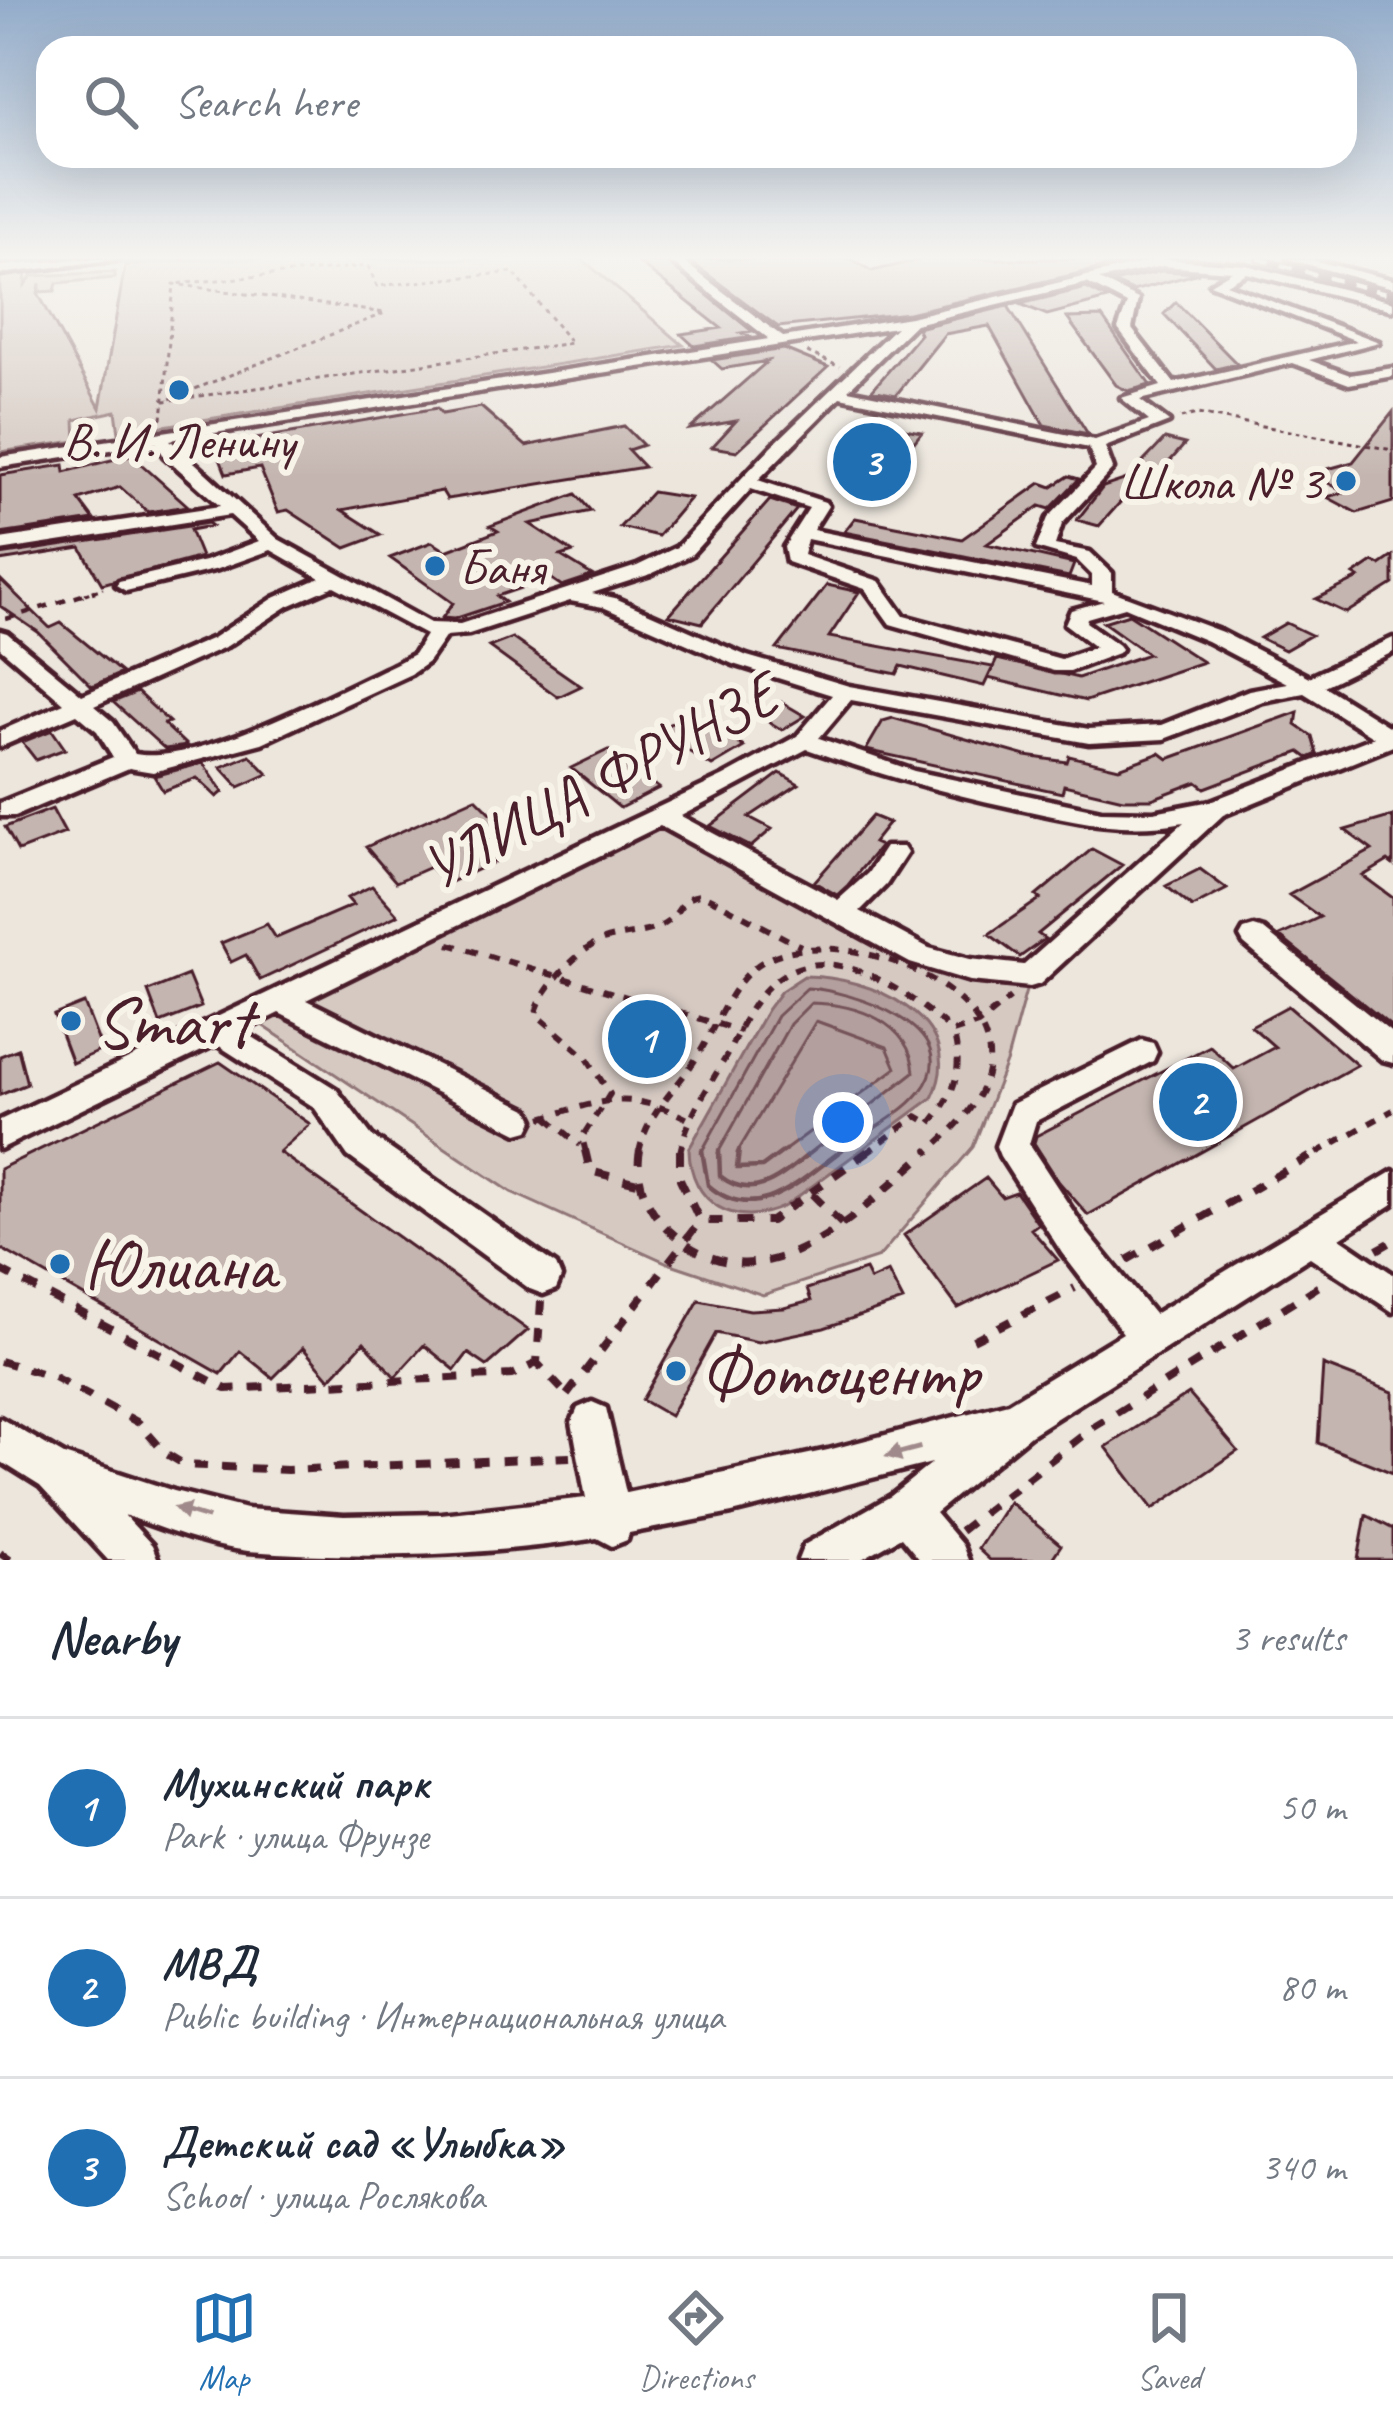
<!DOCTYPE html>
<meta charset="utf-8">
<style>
:root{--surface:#fff;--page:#f2f2f3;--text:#1f2937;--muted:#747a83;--line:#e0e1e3;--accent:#1f6fb2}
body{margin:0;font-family:Caveat,sans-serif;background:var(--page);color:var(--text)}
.you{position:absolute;left:843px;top:1122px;width:42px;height:42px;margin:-30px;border:9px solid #fff;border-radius:50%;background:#1a73e8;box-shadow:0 0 0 18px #1a73e833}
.badge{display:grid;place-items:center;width:78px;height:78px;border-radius:50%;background:var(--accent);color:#fff;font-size:39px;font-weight:700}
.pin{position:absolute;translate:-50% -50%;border:6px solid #fff;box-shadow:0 3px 12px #0006}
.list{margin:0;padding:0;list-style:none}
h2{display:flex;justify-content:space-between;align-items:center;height:156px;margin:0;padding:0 48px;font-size:51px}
h2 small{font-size:39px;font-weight:400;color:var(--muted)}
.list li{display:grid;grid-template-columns:78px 1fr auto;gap:36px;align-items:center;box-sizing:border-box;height:180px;padding:0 48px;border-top:3px solid var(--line)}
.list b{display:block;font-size:45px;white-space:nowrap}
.list p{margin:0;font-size:39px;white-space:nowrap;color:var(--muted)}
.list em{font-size:39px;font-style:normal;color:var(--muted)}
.icon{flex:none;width:66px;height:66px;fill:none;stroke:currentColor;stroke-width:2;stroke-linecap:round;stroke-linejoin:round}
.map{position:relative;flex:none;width:1393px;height:1560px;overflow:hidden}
.search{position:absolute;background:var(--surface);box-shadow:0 12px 48px #0002;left:36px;right:36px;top:36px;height:132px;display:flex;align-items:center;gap:30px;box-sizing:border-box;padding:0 42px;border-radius:36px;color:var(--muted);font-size:45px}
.sheet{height:696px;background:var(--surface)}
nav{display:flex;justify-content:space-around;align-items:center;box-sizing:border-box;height:168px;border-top:3px solid var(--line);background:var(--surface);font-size:33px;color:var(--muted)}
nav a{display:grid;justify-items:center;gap:6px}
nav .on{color:var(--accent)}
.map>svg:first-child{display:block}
</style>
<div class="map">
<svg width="1393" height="1560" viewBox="0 0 1393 1560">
<rect width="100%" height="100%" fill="#ece6dd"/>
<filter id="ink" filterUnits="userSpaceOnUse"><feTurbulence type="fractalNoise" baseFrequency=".00833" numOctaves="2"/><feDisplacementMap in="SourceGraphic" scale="24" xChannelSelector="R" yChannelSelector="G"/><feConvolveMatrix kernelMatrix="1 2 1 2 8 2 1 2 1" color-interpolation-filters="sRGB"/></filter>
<g filter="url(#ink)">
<path fill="#d5c9c2" stroke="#907476" stroke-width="3" d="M 201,259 L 582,259 L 683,345 L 119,433 L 116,411 L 75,420 L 76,441 L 0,452 L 0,274 L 26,272 L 25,285 L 32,276 L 115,272 L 115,278 L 57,283 L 55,291 L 40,292 L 40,283 L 38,293 L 100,408 L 125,266 Z
M 668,819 L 920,956 L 1030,976 L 1007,1060 L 973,1147 L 879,1257 L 763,1295 L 668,1263 L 511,1192 L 250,1017 Z"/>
<path fill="#b39f9d" stroke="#896c6f" stroke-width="3" d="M 804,976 C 868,976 971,1018 932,1098 L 785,1206 C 735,1230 690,1204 689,1149 L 767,1010 L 781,991 Z"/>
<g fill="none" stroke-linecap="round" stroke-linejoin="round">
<path stroke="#745259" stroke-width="3" d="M 701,1153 L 777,1016 L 807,988 C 849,990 971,1028 920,1092 C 901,1116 862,1134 837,1153
M 718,1153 L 790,1024 L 811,1003 C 855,1004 910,1021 914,1072 L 810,1153
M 737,1153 L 816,1021 L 887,1047 L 896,1068 L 781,1153"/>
<path stroke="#745259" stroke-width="4.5" d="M 702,1150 L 708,1185 C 756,1228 802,1179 842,1150
M 719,1150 L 720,1176 C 756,1205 785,1172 814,1150
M 739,1150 L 737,1168 L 762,1167 L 785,1150"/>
<path stroke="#896c6f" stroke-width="4.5" d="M 0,273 L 157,259"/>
</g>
<path fill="#c4b5b0" stroke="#4a1f2b" stroke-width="3" d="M 634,259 L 663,259 L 752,331 L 741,333 L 752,337 L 694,346 L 681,334 L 721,328 Z
M 687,259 L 851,259 L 872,271 L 924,259 L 1140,259 L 909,313 L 778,327 Z
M 1162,271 L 1199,273 L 1133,291 L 1113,282 Z
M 1086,288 L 1107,299 L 1047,315 L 1020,304 Z
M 1176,302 L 1237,364 L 1216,369 L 1164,314 Z
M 1008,306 L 1088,434 L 1044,425 L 989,326 L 945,334 L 896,395 L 872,390 L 920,334 L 917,328 Z
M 1102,317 L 1150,385 L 1128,391 L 1116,385 L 1067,318 Z
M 784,349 L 828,367 L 737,451 L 712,447 L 736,421 L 690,429 L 768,361 L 722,369 L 712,360 Z
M 481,407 L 526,446 L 624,426 L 643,445 L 628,450 L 644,467 L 447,499 L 442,491 L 342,510 L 381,535 L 346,548 L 288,510 L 278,512 L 260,468 L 226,474 L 215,446 L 437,408 L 442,414 Z
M 1393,412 L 1393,502 L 1357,513 L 1327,497 L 1346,492 L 1310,474 L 1353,462 Z
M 882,425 L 922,432 L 892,470 L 848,464 Z
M 1165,439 L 1185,444 L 1136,500 L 1125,497 L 1099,526 L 1077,520 L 1103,487 L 1127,479 Z
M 131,455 L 188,506 L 148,512 L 120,487 L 79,500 L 94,520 L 0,534 L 0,475 L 64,465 L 65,472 Z
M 1069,476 L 1079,479 L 1050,509 L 1040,506 L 987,544 L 1074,564 L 1069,577 L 844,532 L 855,518 L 962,539 L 1041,483 L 1052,487 Z
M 652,492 L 690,498 L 658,536 L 620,527 Z
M 576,494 L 591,511 L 530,524 L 573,552 L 561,556 L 592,575 L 583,579 L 562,586 L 550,578 L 497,596 L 505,602 L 454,619 L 442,618 L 453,603 L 390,558 L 432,542 L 446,551 L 498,531 L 490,526 Z
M 770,500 L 797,509 L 702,623 L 669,615 Z
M 208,523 L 212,526 L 190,530 L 201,557 L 102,584 L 81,548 L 0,561 L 0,555 Z
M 1393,556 L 1393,584 L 1346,613 L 1316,599 L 1359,578 L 1354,575 L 1373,562 L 1380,565 Z
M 0,579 L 50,628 L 61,623 L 122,673 L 92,686 L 38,632 L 0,606 Z
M 827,585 L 859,592 L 829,637 L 993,667 L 984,686 L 901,666 L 897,674 L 777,649 Z
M 1129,614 L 1203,662 L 1086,701 L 988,678 L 997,659 L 1078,678 L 1148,654 L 1103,622 Z
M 1286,623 L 1311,635 L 1285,650 L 1260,638 Z
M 512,638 L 581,686 L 558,697 L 489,647 Z
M 137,692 L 169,722 L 164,724 L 187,746 L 165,749 L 113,702 Z
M 781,702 L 805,716 L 782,730 L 758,715 Z
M 1298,712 L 1296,725 L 1312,736 L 1317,754 L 1308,758 L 1300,752 L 1205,788 L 1197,782 L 1152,799 L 1123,799 L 1064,785 L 1062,793 L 866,750 L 883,721 L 893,718 L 1026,756 L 1067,762 L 1069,756 L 1119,768 L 1160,753 L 1168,759 Z
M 689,713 L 728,737 L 744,747 L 712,766 L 657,731 Z
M 52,730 L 65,749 L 36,760 L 22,742 Z
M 608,750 L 659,788 L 620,808 L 571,768 Z
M 250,755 L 268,774 L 239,787 L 221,767 Z
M 203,763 L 223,792 L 217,797 L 197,778 L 163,791 L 154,776 Z
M 780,773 L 799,784 L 749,817 L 772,829 L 751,847 L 710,826 Z
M 476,798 L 509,831 L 478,845 L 494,862 L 446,884 L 430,867 L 396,882 L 366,847 Z
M 52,809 L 65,833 L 18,851 L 5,827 Z
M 872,816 L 889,823 L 873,843 L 880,846 L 848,885 L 837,895 L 814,882 Z
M 1393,816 L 1393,865 L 1388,861 L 1363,876 L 1393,898 L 1393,1028 L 1279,936 L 1320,917 L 1289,895 L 1372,850 L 1345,830 Z
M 1092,849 L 1122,865 L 1038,934 L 1045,939 L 1020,957 L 989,934 L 1040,899 L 1036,896 Z
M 1200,869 L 1227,889 L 1192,907 L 1166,886 Z
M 372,886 L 398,915 L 260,980 L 246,955 L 231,962 L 221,943 L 267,924 L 276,938 L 353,905 L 347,898 Z
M 188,975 L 201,1007 L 160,1023 L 148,991 Z
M 84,1003 L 102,1050 L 72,1063 L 54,1015 Z
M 1288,1006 L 1357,1065 L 1088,1215 L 1059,1182 L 1034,1143 L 1036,1136 L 1210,1046 L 1234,1069 L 1275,1047 L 1251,1026 Z
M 18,1049 L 27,1084 L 0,1095 L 0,1056 Z
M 220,1062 L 310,1124 L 279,1152 L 528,1330 L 487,1366 L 468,1353 L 455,1370 L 424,1345 L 395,1377 L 364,1342 L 330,1379 L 303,1348 L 273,1378 L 240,1351 L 221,1374 L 0,1248 L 0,1169 Z
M 986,1178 L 1002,1197 L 1016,1192 L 1038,1224 L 1031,1229 L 1058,1260 L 958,1308 L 904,1235 Z
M 865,1270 L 870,1280 L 888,1272 L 903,1301 L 824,1328 L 758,1342 L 716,1333 L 670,1416 L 642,1400 L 699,1300 L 750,1310 L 784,1308 L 811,1301 L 807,1289 Z
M 1323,1365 L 1393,1392 L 1393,1473 L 1318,1443 Z
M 1189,1394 L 1238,1451 L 1153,1509 L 1106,1447 Z
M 1009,1502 L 1061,1545 L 1051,1560 L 990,1560 L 978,1549 Z
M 1366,1515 L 1393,1529 L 1393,1560 L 1358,1560 Z"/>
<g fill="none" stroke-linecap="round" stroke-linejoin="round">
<g stroke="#4a1f2b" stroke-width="9">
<path id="minor" d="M 77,259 L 118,259 L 0,274 L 0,266 Z
M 667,259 L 680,259 L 783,337 L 910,317 L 1160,259 L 1246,265 L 1393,302 L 1393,310 L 1247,273 L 1226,284 L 1379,342 L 1309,360 L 1350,375 L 1393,368 L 1393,376 L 1349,384 L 1293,363 L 1140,400 L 1169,422 L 1105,447 L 1113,469 L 1062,524 L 1055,545 L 1090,552 L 1112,573 L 1112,591 L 1222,632 L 1309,677 L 1393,638 L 1393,652 L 1324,686 L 1393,729 L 1393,746 L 1223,815 L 1040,984 L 1030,987 L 970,981 L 910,963 L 660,826 L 306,1000 L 529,1110 L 534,1120 L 529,1130 L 518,1133 L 279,1013 L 243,1031 L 336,1089 L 372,1136 L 556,1265 L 561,1277 L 556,1289 L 543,1294 L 530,1289 L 348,1156 L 314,1107 L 216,1044 L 0,1149 L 0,1120 L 724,776 L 797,736 L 832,695 L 733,664 L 603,607 L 570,601 L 469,634 L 446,636 L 428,662 L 411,674 L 262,743 L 153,772 L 129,768 L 15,816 L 0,816 L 0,803 L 113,757 L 97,731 L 77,714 L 0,747 L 0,731 L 64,703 L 0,648 L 0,631 L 7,633 L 82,695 L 213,638 L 274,598 L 320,578 L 271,550 L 218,569 L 126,591 L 116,585 L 119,581 L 205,561 L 259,541 L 230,515 L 0,551 L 0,539 L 220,506 L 164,456 L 156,443 L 0,467 L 0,457 L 769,339 ZM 1162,266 L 1232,271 L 1210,284 L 1357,341 L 1174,383 L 1132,329 L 1138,299 L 1099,280 ZM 1087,283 L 1127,304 L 1118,329 L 1161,386 L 1121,398 L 1149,421 L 1095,440 L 848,390 L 915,324 ZM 896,327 L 772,446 L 677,547 L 637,566 L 460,624 L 430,623 L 278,539 L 170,440 ZM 840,397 L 1089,448 L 1096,468 L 1048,518 L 1036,548 L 1077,560 L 1092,575 L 1092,586 L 813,530 L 828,506 L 825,502 L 758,480 ZM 751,489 L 809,508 L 784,547 L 787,562 L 865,589 L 890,624 L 1054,671 L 1070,671 L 1118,653 L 1121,649 L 1118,645 L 1086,622 L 1087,618 L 1125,607 L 1132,610 L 1207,641 L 1287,683 L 1249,690 L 1161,725 L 1089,729 L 849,686 L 747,656 L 615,598 L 592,593 L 651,574 L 691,555 ZM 807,539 L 1104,601 L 1071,610 L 1065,624 L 1095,647 L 1061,659 L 904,616 L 879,581 L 803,555 ZM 334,586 L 426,635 L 414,654 L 395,664 C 335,692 197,766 135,754 L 113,722 L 94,706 L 227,646 L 288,606 ZM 1304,693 L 1374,737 L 1211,801 L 1154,812 L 1101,811 L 914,771 L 819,738 L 851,700 L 1089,743 L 1164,739 L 1263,701 ZM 807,749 C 875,773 941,792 1011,807 C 1070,820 1124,834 1184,822 L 1024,965 L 970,959 L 929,948 L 860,911 L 886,885 L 907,853 L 903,847 L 885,847 L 868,873 L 838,900 L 681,816 Z
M 1288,259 L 1308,259 L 1393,280 L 1393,288 Z
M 1254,927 L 1264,930 L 1393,1034 L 1393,1063 L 1382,1060 L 1244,944 L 1240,937 L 1244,930 Z
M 1142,1040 L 1153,1043 L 1157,1052 L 1153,1061 L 1036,1121 L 1029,1144 L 1086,1231 L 1154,1314 L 1393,1171 L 1393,1204 L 1340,1238 L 1393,1274 L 1393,1312 L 1310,1257 L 1030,1435 L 935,1513 L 962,1545 L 968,1560 L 920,1560 L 901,1537 L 860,1560 L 798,1560 L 804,1545 L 891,1496 L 932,1463 L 732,1513 L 629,1533 L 627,1540 L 612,1546 L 597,1538 C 482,1556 363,1560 248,1551 C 205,1546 164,1529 124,1515 L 152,1545 L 158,1560 L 108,1560 L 40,1486 L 0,1461 L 0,1418 L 64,1455 L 174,1491 L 246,1509 L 344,1516 L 441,1514 L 586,1498 L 572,1422 L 578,1408 L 592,1402 L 606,1408 L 626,1493 L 828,1450 L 1008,1403 L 1123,1333 L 1062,1253 L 1000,1156 L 996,1146 L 1012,1104 Z"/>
</g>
<path stroke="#4a1f2b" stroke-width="3" stroke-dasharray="4.5 4.5" stroke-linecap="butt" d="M 181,259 L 186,259
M 368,266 L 377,286 L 513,272 L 571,343 L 165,401 L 385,313 L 174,284 Z
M 807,352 L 840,367
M 1181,418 L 1197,414 L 1393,450
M 162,419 L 174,284
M 85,594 L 103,588"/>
<path stroke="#4a1f2b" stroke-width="4.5" stroke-dasharray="9 9" stroke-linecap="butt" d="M 6,619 L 95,591"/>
<path stroke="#4a1f2b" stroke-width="6" stroke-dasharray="10 10" stroke-linecap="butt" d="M 449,944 L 741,1031
M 953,1032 L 978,1024 L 1010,998
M 542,1118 C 603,1100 629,1089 690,1120
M 548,1118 L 580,1145
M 586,1153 L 582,1137 L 610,1094 L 587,1058 L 536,1014 C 539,991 580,948 603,940 C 621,934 650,934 666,923 C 681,913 680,896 701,895 C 708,895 784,939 801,946
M 639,1153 C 646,1114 675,1091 695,1060 C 715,1030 727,990 755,967 C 817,917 996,975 989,1064 C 985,1101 953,1130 927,1153
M 680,1153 C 687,1115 710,1086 728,1053 C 739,1031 748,1007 766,989 C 822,929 907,991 953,1032
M 866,1153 L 917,1116 L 930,1124 C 955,1093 964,1071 953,1032
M 1317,1153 L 1393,1110"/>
<path stroke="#4a1f2b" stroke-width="8" stroke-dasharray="14 14" stroke-linecap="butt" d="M 585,1150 L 590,1171 L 641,1184
M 640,1150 C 634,1181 648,1212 671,1232 C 764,1317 861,1209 930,1150
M 680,1150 L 680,1179 L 700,1221 L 771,1221 L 870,1150
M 812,1194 L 842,1224
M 1377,1250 L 1393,1241
M 1127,1260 L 1322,1150
M 0,1270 L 226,1389 L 512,1375 L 537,1363
M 541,1301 L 537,1363 L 569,1397
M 973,1340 L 1075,1288
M 0,1361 L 54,1377 L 139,1423 L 165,1453 L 185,1465 L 287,1470 L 570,1457
M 567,1395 L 700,1221
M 960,1531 L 1091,1429 L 1327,1281
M 0,1553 L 10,1560"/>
<use href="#minor" fill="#f7f3e8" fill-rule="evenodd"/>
<g stroke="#4a1f2b" stroke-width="8">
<path id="rail" d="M 1258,259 L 1393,295"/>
</g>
<use href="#rail" stroke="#f7f3e8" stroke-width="4.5" stroke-dasharray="12" stroke-linecap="butt"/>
</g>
<defs><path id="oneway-solid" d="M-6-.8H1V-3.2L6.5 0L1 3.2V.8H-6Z" transform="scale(3)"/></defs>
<g fill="#a0898a">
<use href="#oneway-solid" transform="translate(903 1452) rotate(165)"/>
<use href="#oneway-solid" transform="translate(191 1513) rotate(-163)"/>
</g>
</g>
<linearGradient id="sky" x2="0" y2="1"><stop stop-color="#93acca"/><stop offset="0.54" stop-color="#f6f4f0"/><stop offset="1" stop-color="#f6f4f0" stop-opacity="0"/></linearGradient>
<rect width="1393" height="477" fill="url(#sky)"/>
<g fill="#1f6fb2" stroke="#f7f3e8" stroke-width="4.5">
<circle cx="179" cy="390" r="12"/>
<circle cx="1346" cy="481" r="12"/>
<circle cx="435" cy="566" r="12"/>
<circle cx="71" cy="1021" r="12"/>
<circle cx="60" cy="1264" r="12"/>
<circle cx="676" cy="1371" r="12"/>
</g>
<g text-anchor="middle" stroke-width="12" stroke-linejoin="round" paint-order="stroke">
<g font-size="51" fill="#4a1f2b" stroke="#f7f3e8">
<text x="179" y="458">В. И. Ленину</text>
<text x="1322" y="499" text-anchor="end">Школа № 3</text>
<text x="459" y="584" text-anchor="start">Баня</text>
</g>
<g font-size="60" fill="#4a1f2b" stroke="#f7f3e8">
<text transform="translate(599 780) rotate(-28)" y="21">УЛИЦА ФРУНЗЕ</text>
</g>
<g font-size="72" fill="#4a1f2b" stroke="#f7f3e8" text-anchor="start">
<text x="95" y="1046">Smart</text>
<text x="84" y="1289">Юлиана</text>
<text x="700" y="1396">Фотоцентр</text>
</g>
</g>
</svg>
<div class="you"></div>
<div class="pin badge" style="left:647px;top:1039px">1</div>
<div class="pin badge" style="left:1198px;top:1102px">2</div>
<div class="pin badge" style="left:872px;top:462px">3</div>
<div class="search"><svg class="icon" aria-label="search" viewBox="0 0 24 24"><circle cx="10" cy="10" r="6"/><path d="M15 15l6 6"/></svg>Search here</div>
</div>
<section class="sheet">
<h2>Nearby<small>3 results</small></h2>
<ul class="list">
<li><span class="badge">1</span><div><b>Мухинский парк</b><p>Park · улица Фрунзе</p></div><em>50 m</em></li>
<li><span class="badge">2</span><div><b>МВД</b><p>Public building · Интернациональная улица</p></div><em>80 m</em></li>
<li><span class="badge">3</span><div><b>Детский сад «Улыбка»</b><p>School · улица Рослякова</p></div><em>340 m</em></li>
</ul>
</section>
<nav>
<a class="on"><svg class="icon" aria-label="map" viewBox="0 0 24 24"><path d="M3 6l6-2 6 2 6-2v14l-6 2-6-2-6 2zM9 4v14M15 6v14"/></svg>Map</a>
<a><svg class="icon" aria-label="directions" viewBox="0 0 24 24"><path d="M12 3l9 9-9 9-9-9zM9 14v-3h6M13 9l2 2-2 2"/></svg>Directions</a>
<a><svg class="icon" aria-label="saved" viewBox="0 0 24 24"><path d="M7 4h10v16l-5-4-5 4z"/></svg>Saved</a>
</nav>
